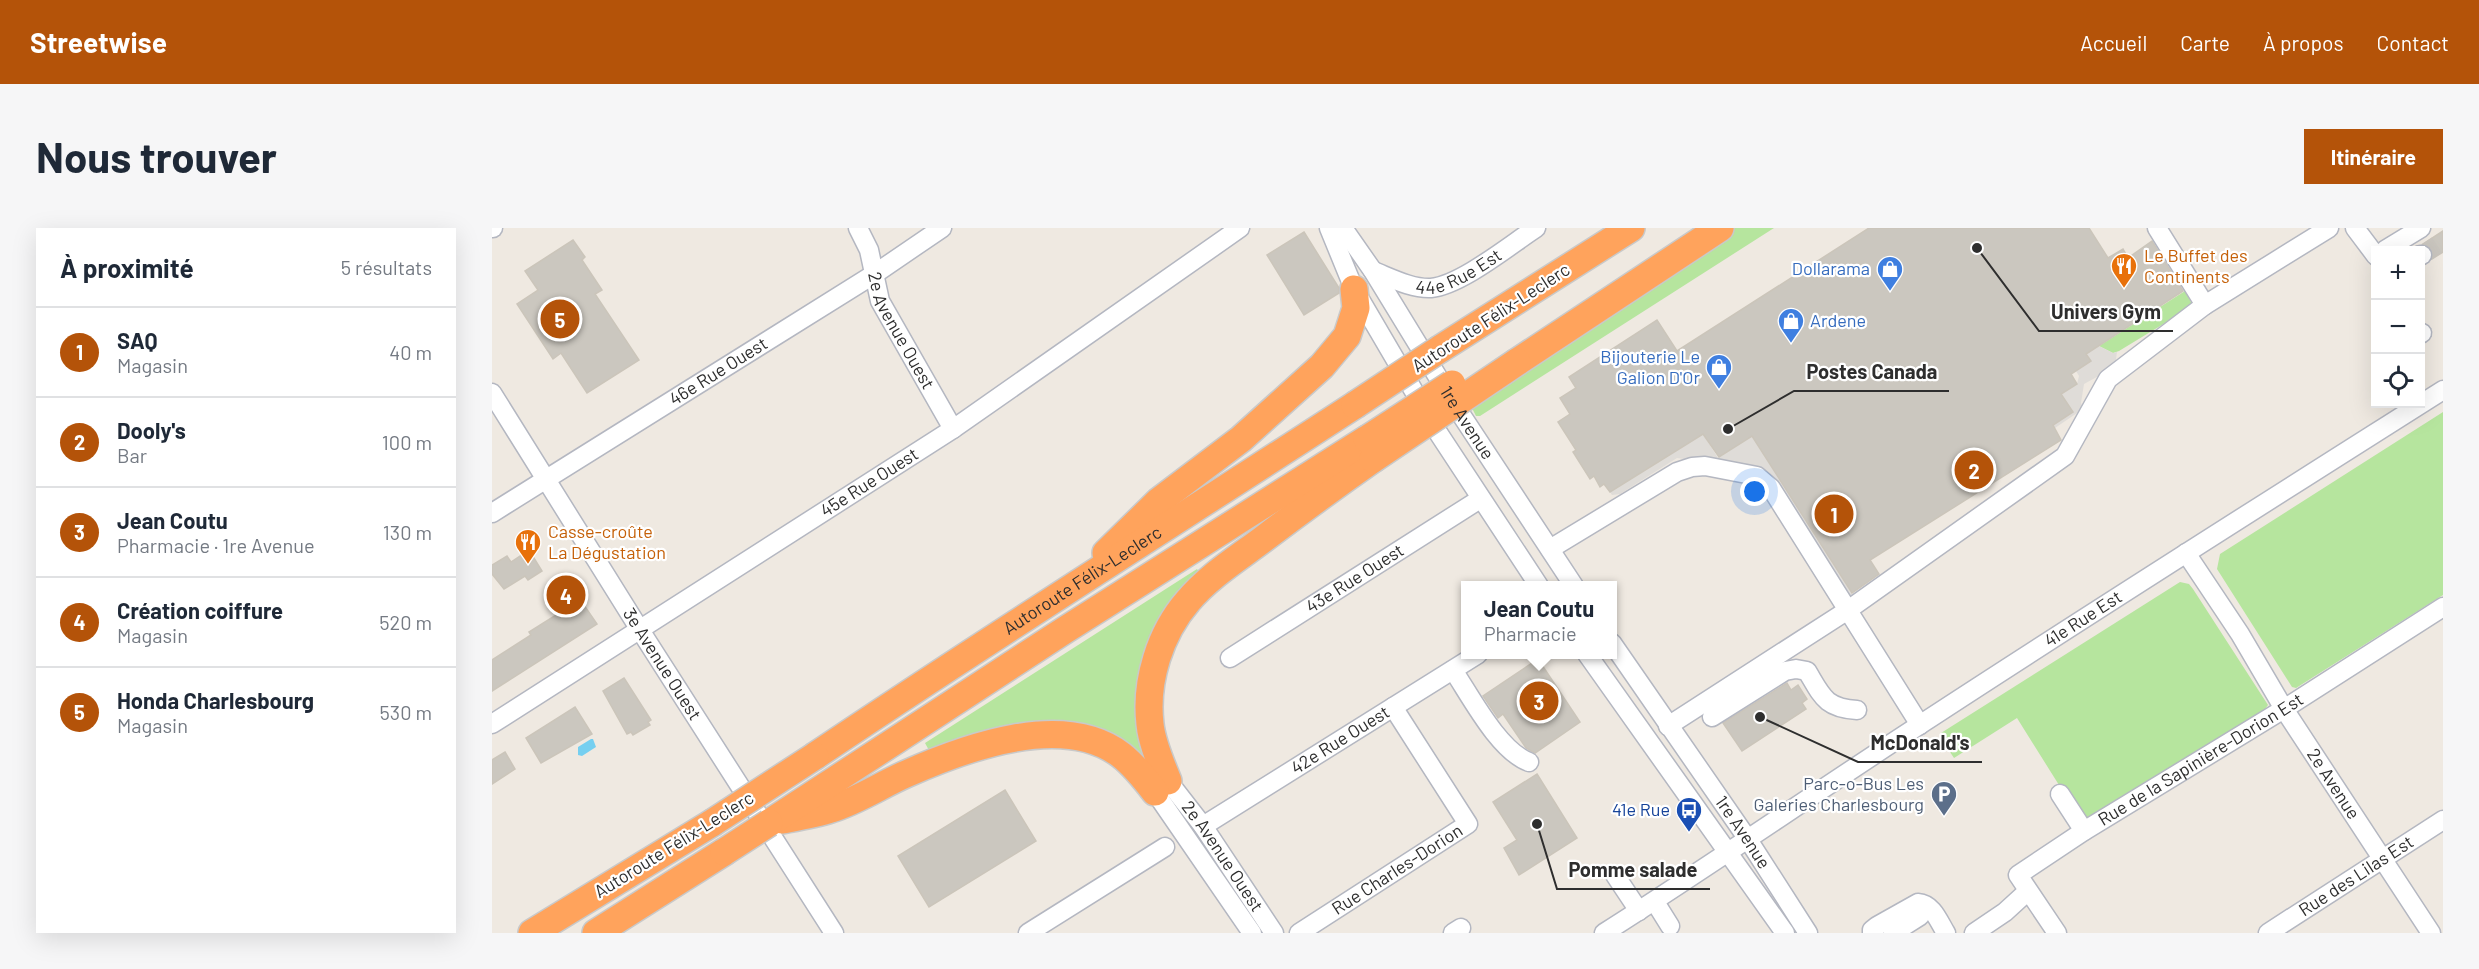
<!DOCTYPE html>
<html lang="fr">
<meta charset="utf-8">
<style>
:root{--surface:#fff;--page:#f6f6f7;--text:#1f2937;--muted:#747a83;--line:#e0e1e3;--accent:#b45309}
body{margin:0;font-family:Barlow,sans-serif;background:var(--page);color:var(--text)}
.controls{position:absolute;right:18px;top:18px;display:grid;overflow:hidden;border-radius:0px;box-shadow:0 6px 24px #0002}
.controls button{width:54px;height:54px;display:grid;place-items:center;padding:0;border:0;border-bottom:2px solid var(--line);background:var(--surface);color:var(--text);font:30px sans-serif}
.you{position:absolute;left:1263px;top:264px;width:21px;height:21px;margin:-15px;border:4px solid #fff;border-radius:50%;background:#1a73e8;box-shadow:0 0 0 9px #1a73e833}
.badge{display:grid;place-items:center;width:39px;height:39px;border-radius:50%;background:var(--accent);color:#fff;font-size:20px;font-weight:700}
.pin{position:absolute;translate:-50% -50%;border:3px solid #fff;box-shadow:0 2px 6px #0006}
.popup{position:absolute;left:969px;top:353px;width:156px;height:78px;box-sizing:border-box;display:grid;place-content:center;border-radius:0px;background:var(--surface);filter:drop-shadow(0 2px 4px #0005);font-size:20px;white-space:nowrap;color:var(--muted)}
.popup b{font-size:22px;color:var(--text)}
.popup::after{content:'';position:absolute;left:50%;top:100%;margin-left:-12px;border:12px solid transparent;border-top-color:var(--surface)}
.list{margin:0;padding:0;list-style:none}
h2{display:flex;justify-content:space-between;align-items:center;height:78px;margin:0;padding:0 24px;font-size:26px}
h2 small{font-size:20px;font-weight:400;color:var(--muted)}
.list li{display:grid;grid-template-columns:39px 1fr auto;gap:18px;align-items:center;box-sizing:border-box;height:90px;padding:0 24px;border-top:2px solid var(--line)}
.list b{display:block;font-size:22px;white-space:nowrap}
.list p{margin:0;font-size:20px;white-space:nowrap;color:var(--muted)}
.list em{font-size:20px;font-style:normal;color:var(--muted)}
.icon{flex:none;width:33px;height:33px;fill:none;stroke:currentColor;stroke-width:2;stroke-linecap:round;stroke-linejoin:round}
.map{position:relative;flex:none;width:1951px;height:705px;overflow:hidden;border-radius:0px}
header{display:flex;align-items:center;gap:36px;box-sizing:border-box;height:84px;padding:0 30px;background:var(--accent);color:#fff}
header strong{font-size:28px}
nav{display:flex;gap:33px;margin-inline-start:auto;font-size:21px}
.intro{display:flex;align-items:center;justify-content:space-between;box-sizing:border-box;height:144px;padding:0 36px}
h1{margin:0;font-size:42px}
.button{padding:15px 27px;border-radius:0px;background:var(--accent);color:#fff;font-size:21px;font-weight:700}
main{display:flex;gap:36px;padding:0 36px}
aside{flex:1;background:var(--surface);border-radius:0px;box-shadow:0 6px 24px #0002}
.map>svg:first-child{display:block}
</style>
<header>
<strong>Streetwise</strong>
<nav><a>Accueil</a><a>Carte</a><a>À propos</a><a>Contact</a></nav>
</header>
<div class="intro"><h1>Nous trouver</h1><a class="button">Itinéraire</a></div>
<main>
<aside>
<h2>À proximité<small>5 résultats</small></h2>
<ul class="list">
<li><span class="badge">1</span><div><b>SAQ</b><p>Magasin</p></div><em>40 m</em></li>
<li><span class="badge">2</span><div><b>Dooly's</b><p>Bar</p></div><em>100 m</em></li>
<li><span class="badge">3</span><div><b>Jean Coutu</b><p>Pharmacie · 1re Avenue</p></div><em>130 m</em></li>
<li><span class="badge">4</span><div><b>Création coiffure</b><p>Magasin</p></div><em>520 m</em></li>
<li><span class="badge">5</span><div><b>Honda Charlesbourg</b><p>Magasin</p></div><em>530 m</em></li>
</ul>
</aside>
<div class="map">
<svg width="1951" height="705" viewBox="0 0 1951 705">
<rect width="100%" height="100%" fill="#efe9e1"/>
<path fill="#b6e59e" d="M 1241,0 L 1282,0 L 988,188 L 984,188 L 978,176 Z
M 1693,63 L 1700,76 L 1696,81 L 1627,123 L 1621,125 L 1607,118 Z
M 1951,184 L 1951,367 L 1804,460 L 1800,459 L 1725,341 L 1728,326 Z
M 705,341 L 710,348 L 682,377 L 661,539 L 619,508 L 439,526 L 433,515 Z
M 1688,354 L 1697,356 L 1701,361 L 1776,477 L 1773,481 L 1592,597 L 1525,490 L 1462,530 L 1448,509 L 1449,505 Z"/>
<path fill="#dfdcd8" d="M 1607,118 L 1621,125 L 1625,124 L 1622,146 L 1612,145 L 1592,156 L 1589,175 L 1591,181 L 1563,200 L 1561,197 L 1581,184 L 1569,166 L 1585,156 L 1587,148 L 1584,143 L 1598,133 L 1594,126 Z
M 1211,206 L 1226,230 L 1260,208 L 1363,370 L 1355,370 L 1275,243 L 1185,230 L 1128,266 L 1120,267 L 1118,264 Z"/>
<path fill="#75cff0" d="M 99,511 L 101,511 L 104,519 L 90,528 L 86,527 L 86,519 Z"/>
<path fill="#cbc7bf" stroke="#cbc5ba" stroke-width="1.5" d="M 1377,0 L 1597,0 L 1616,30 L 1631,21 L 1636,30 L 1660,13 L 1691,63 L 1594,126 L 1599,133 L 1579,146 L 1585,156 L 1569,166 L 1581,184 L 1561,197 L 1569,212 L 1378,332 L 1387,346 L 1360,365 L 1260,208 L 1227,229 L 1211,206 L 1118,264 L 1112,256 L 1108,259 L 1102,248 L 1098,251 L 1081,224 L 1084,222 L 1066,194 L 1078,186 L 1068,170 L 1084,160 L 1077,149 L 1165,92 L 1185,123 Z
M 1951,3 L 1951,24 L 1940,31 L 1939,21 L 1931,16 Z
M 812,4 L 847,60 L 847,65 L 812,87 L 775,27 Z
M 81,12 L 93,29 L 90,32 L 110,62 L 103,66 L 147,132 L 95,165 L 69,125 L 61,131 L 25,76 L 46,62 L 33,43 Z
M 37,322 L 50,343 L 36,352 L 33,348 L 12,361 L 0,346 L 0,337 L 15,328 L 19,334 Z
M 74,351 L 105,396 L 0,463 L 0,432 L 39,407 L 37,404 L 69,384 L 61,372 L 66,369 L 60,360 Z
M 1046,431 L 1088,494 L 1043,525 L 1034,520 L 1011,486 L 1006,490 L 991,468 Z
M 132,450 L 159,492 L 156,494 L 158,497 L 141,507 L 139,504 L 135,506 L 111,463 Z
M 1295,455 L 1299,462 L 1306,457 L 1315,471 L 1310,475 L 1314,481 L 1250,523 L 1231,495 Z
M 83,479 L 100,506 L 49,535 L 34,510 Z
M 13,524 L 23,541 L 0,556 L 0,532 Z
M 1045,546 L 1085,610 L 1027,647 L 1012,620 L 1025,612 L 1001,574 Z
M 513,562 L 544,613 L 437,679 L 406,628 Z"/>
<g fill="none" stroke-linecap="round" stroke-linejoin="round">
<path stroke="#c8c4bd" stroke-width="18" stroke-dasharray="18 9" stroke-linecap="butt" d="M 1930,27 L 1951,13"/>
<g stroke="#b4b7c1" stroke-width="21">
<g id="minor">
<path d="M 0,0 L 1,0"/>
<path id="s1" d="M 366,0 L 377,22 L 388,73 L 461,201"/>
<path d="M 837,0 L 862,61 L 947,206 L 1047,358"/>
<path id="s2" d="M 851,0 L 881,43 L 966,182 L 1082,358"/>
<path d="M 1665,0 L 1713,77"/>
<path d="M 1863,0 L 1884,28"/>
<path d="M 1893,22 L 1929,0"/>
<path d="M 1928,27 L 1930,27"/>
<path id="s3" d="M 881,43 C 899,50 920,61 939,60 C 969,57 1018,17 1044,0"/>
<path d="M 1928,106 L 1930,105"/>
<path id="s4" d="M 0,165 L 148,402 L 342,705"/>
<path id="s5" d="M 0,285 L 384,45 L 450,0"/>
<path d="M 1058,321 L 1185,244 L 1200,239 L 1213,238 L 1265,248 L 1279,260 L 1428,497"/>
<path id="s6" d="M 1694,325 L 1748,406 L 1792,481 L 1939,705"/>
<path id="s7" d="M 1120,415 L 1255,610 L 1316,705"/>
<path d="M 1095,426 L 1293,705"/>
<path id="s8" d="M 738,430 L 988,271"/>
<path d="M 961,442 C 979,469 1007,523 1037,534"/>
<path d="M 1220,489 L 1293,443 L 1304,441 L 1315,443 C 1330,468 1333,480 1365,482"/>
<path id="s9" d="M 0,496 L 461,201 L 748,0"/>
<path d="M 1176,498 L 1356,382 L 1573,228 L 1616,151 L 1713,77 L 1837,0"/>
<path id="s10" d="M 676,553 L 711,598 L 782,705"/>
<path d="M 663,564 L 760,705"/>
<path d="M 1568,566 L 1592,603"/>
<path id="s11" d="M 711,598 L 986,426"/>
<path d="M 1123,647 L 1147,683"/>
<path d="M 1163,674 L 1178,698"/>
<path d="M 536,705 L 673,619"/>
<path id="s12" d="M 807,705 L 976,596 L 901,479"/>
<path d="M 961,705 L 969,700"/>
<path id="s13" d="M 1112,705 C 1218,638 1321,566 1426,498 C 1600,384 1776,273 1951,162"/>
<path d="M 1380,705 L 1380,702 L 1385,698 L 1426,675 C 1441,676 1447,694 1454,705"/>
<path d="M 1401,705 L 1428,688"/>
<path d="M 1482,705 L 1513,684 L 1536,663"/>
<path id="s14" d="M 1565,705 L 1526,647 L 1592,603 L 1792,481 L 1951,379"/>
<path id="s15" d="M 1776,705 L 1951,592"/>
</g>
</g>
<g stroke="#c9c9c9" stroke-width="30">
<g id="highway">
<path d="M 948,121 L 1139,0"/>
<path d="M 1025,134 L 1228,0"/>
<path d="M 614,325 L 667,273 L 749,211 L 830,138 L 855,108 L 864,80 L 862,61"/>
<path id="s16" d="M 323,528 C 501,408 683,294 863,177"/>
<path d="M 676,553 C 669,535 660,516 658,496 C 653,453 668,405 696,373 C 716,349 746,330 770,312 C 807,284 844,257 881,231"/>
<path d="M 290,592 C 306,589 324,586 339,581 C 365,573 389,557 414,546 C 472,520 571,483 629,527 C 642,537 653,551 663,564"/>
<path d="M 277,595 L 573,402 L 875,211"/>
<path d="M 40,705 L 220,595"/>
<path d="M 104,705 L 232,624"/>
</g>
</g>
<path stroke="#c9c9c9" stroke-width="3" stroke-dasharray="4.5 3" stroke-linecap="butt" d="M 1038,426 L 1043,433"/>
<use href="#minor" stroke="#fff" stroke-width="18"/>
<use href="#highway" stroke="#ffa35c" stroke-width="27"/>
<g stroke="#c9c9c9" stroke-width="30" stroke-linecap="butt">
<path id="highway-bridge" d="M 863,177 L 948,121
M 875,211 L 960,156
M 881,231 L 1025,134
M 220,595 L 323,528
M 232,624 L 277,595"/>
</g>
<use href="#highway-bridge" stroke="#ffa35c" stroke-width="27"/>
</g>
<defs>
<g id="restaurant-pin" transform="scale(1.35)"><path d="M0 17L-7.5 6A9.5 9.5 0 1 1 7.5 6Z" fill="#e8710a" stroke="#fff"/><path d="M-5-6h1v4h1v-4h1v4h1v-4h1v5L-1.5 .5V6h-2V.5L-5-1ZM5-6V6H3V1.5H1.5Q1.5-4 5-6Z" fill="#fff"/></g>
<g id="shop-pin" transform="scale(1.35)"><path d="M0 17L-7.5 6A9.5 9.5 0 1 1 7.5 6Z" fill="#3f7fe0" stroke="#fff"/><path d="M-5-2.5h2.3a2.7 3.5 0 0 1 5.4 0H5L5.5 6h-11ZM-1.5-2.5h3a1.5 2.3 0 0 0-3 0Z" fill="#fff"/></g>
<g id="parking-pin" transform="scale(1.35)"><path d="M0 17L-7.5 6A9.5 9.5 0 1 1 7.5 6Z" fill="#5c6f8a" stroke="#fff"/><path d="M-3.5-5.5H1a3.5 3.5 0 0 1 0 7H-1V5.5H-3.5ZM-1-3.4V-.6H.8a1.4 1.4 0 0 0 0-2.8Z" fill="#fff"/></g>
<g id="bus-pin" transform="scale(1.35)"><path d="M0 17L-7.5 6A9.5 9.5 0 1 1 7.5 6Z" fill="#1a4fb4" stroke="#fff"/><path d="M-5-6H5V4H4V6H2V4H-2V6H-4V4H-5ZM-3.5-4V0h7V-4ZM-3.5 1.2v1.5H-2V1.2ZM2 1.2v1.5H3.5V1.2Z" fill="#fff"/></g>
</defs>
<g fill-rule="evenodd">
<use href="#restaurant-pin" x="1632" y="38"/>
<use href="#shop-pin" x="1398" y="41"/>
<use href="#shop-pin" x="1299" y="93"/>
<use href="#shop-pin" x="1227" y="139"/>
<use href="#restaurant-pin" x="36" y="314"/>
<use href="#parking-pin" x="1452" y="566"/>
<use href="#bus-pin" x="1197" y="582"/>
</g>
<g text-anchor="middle" stroke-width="4.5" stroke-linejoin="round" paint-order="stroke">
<g font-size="18" fill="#c56008" stroke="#fff" text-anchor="start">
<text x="1652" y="34">Le Buffet des<tspan x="1652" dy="21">Continents</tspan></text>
<text x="56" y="310">Casse-croûte<tspan x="56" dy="21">La Dégustation</tspan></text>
</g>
<g font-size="18" fill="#2e2e2e" stroke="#fff">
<text dy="6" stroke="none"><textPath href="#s3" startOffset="92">44e Rue Est</textPath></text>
<text transform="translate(999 90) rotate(-33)" y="6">Autoroute Félix-Leclerc</text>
<text dy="6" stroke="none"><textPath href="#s1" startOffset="112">2e Avenue Ouest</textPath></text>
<text dy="6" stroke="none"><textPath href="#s5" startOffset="267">46e Rue Ouest</textPath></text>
<text dy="6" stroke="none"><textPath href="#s2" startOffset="231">1re Avenue</textPath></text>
<text dy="6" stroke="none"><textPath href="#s9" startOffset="448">45e Rue Ouest</textPath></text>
<text dy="6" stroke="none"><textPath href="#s8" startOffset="148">43e Rue Ouest</textPath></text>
<text dy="6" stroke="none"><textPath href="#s16" startOffset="320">Autoroute Félix-Leclerc</textPath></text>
<text dy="6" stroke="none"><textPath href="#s13" startOffset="573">41e Rue Est</textPath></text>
<text dy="6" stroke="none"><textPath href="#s4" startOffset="320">3e Avenue Ouest</textPath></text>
<text dy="6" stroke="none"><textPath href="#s11" startOffset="162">42e Rue Ouest</textPath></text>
<text dy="6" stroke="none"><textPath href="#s14" startOffset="286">Rue de la Sapinière-Dorion Est</textPath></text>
<text dy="6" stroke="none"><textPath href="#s6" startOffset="274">2e Avenue</textPath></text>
<text dy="6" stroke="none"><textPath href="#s7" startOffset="230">1re Avenue</textPath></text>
<text transform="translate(182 617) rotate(-32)" y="6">Autoroute Félix-Leclerc</text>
<text dy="6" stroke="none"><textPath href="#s10" startOffset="93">2e Avenue Ouest</textPath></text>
<text dy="6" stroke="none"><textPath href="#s12" startOffset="117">Rue Charles-Dorion</textPath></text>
<text dy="6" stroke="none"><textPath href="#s15" startOffset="105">Rue des Lilas Est</textPath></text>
</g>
<g font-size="18" fill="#366cbe" stroke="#fff" text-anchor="end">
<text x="1378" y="47">Dollarama</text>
<text x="1318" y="99" text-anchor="start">Ardene</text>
<text x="1208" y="135">Bijouterie Le<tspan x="1208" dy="21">Galion D'Or</tspan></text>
</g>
<g font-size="18" fill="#4e5e75" stroke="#fff" text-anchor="end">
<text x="1432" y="562">Parc-o-Bus Les<tspan x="1432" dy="21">Galeries Charlesbourg</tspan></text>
</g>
<g font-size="18" fill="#164399" stroke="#fff" text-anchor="end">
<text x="1178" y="588">41e Rue</text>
</g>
</g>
<path fill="none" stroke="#2e2e2e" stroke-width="2" d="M1485 20L1547 103H1681M1236 201L1302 163H1457M1268 489L1366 534H1490M1045 596L1065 661H1218"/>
<g fill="#2e2e2e" stroke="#fff" stroke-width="2">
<circle cx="1485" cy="20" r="6"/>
<circle cx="1236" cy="201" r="6"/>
<circle cx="1268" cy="489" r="6"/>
<circle cx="1045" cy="596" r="6"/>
</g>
<g font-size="20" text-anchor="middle" font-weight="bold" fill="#2e2e2e" stroke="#fff" stroke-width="4.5" stroke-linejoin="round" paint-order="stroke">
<text x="1614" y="91">Univers Gym</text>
<text x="1380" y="151">Postes Canada</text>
<text x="1428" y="522">McDonald's</text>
<text x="1141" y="649">Pomme salade</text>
</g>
</svg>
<div class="controls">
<button>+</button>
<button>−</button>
<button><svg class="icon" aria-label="locate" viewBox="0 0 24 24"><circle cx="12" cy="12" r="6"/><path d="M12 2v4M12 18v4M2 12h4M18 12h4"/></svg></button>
</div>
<div class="you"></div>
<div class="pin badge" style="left:1342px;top:286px">1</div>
<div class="pin badge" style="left:1482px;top:242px">2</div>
<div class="pin badge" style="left:1047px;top:473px">3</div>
<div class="popup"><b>Jean Coutu</b>Pharmacie</div>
<div class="pin badge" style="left:74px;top:367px">4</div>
<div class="pin badge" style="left:68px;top:91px">5</div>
</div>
</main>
